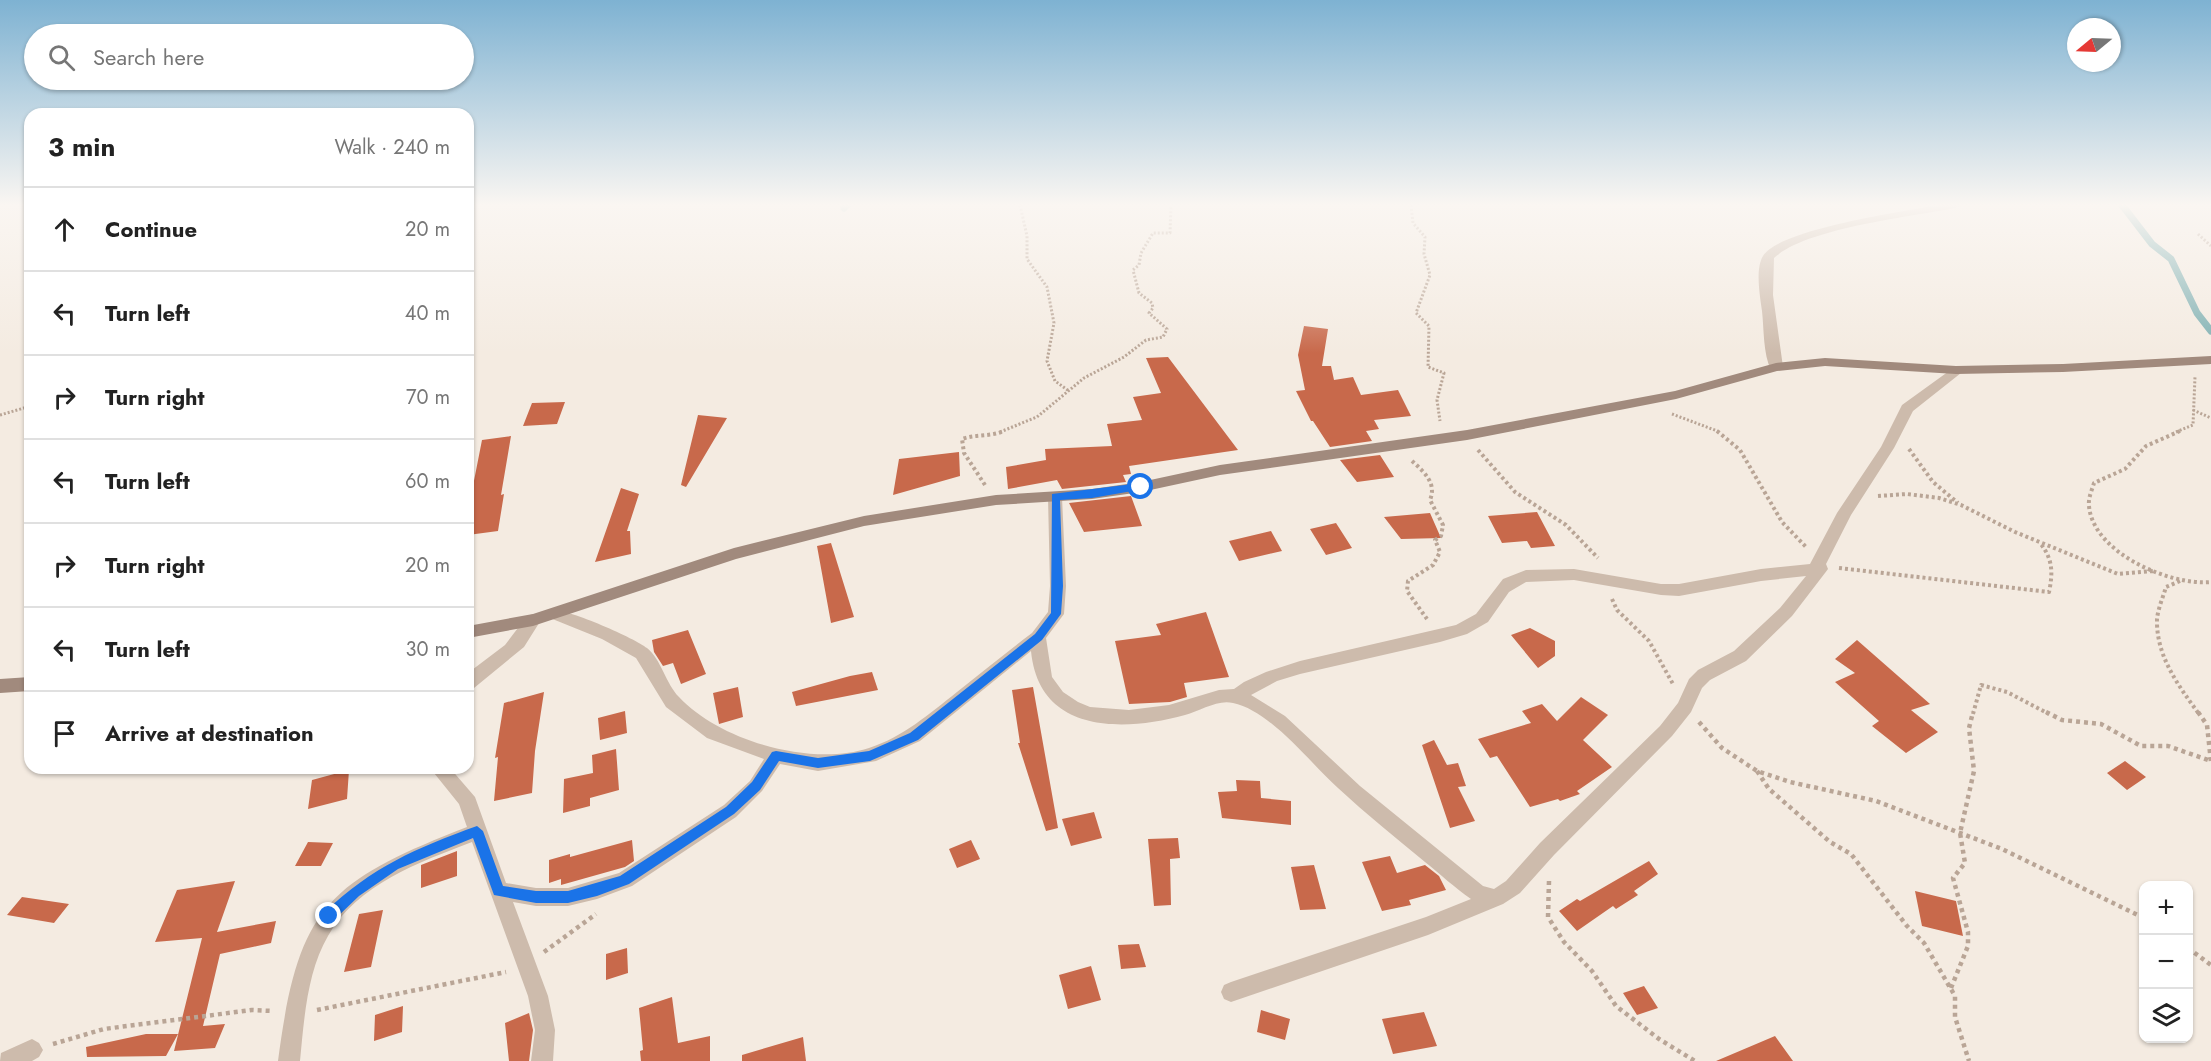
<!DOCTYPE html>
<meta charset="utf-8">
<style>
:root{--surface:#fff;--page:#f2f2f2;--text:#222;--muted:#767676;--line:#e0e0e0}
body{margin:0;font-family:Jost,sans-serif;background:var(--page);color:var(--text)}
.controls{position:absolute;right:18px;bottom:18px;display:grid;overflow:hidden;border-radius:12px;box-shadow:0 2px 4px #0004}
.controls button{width:54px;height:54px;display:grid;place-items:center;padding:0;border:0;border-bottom:2px solid var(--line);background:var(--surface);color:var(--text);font:30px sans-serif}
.compass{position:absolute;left:2067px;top:18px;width:54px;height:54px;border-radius:50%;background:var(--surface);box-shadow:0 2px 4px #0004;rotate:251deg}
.stop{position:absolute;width:18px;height:18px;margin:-14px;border:4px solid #1a73e8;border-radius:50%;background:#fff}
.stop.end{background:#1a73e8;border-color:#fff;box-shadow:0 2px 6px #0008}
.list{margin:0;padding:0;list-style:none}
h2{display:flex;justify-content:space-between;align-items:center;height:78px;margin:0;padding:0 24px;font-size:26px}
h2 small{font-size:20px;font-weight:400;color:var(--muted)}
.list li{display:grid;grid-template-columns:39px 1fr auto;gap:18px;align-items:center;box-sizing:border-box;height:84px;padding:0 24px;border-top:2px solid var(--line)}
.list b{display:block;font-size:22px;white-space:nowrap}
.list em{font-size:20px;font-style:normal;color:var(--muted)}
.icon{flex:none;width:33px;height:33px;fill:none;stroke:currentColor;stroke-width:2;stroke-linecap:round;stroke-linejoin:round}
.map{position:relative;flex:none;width:2211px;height:1061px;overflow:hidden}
.search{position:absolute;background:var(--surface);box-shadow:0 2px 4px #0004;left:24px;top:24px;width:450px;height:66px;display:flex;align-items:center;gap:15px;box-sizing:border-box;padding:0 21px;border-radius:33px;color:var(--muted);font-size:22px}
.panel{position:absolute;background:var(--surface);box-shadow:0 2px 4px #0004;left:24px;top:108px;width:450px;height:666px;border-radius:18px}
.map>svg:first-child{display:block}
</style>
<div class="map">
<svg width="2211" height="1061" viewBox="0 0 2211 1061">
<rect width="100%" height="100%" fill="#f4ebe1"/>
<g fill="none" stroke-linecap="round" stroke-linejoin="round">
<path stroke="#7fb0b2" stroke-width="7" d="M 2122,205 L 2152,244 L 2171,259 L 2197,313 L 2211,331
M 844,208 L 847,205"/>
</g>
<path fill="#c8694b" d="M 1304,326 L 1328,329 L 1322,366 L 1331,366 L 1334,380 L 1353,377 L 1361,395 L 1398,390 L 1411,416 L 1374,420 L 1379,429 L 1366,431 L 1372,441 L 1330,447 L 1313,421 L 1311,421 L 1296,391 L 1305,390 L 1298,355 Z
M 1168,357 L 1238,450 L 1129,466 L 1131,474 L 1123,475 L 1126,482 L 1062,489 L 1057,480 L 1008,489 L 1006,467 L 1046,460 L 1045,449 L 1112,446 L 1107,424 L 1142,420 L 1133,397 L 1161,393 L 1146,358 Z
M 565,402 L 557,424 L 523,426 L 532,403 Z
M 698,415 L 727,418 L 686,487 L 681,485 Z
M 511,436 L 501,495 L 504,494 L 498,531 L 468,535 L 468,496 L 471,496 L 482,440 Z
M 959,452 L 960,476 L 893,495 L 899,459 Z
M 1380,455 L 1394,477 L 1357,482 L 1340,460 Z
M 621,488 L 639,494 L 627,531 L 630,531 L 631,554 L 595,562 Z
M 1131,496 L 1142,526 L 1084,532 L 1069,503 Z
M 1537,512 L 1555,546 L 1531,548 L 1527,541 L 1502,543 L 1488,516 Z
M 1430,513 L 1441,538 L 1401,539 L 1384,517 Z
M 1336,523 L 1352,548 L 1326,555 L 1310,529 Z
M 1271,531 L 1282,551 L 1239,561 L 1229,541 Z
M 831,543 L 854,617 L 831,623 L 817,546 Z
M 1206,612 L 1229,677 L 1184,683 L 1187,697 L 1170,702 L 1129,704 L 1115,641 L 1161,635 L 1156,624 Z
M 1530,628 L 1555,641 L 1555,656 L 1538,668 L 1511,635 Z
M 688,630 L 706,674 L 681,684 L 673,663 L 663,666 L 654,652 L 652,640 Z
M 1857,640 L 1930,704 L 1911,710 L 1938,732 L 1906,753 L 1872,726 L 1879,721 L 1835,682 L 1855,673 L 1835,659 Z
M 872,672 L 878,690 L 796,706 L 792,692 L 850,676 Z
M 738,687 L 743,717 L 719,724 L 713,693 Z
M 1033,687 L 1058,828 L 1046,831 L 1018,743 L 1020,743 L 1012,690 Z
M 544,692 L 535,751 L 532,793 L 494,801 L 498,757 L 495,758 L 504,703 Z
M 1581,697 L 1608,715 L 1583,740 L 1612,767 L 1577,791 L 1580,794 L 1560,801 L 1558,799 L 1530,807 L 1497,756 L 1490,758 L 1478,739 L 1531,723 L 1522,711 L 1542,704 L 1557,721 Z
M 625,711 L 627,733 L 600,740 L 598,718 Z
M 1434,740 L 1447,765 L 1458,763 L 1466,786 L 1458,787 L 1475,821 L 1450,828 L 1422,745 Z
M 616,749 L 619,790 L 590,798 L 590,806 L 563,813 L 564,779 L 593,773 L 592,755 Z
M 2125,761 L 2146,777 L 2127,790 L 2107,773 Z
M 349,770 L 347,799 L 308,809 L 312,780 Z
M 1236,780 L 1260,781 L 1261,798 L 1291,801 L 1291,825 L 1222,818 L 1218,792 L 1237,791 Z
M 1094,812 L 1102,838 L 1071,846 L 1062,819 Z
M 1178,838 L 1180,858 L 1170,859 L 1171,905 L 1154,906 L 1148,839 Z
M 632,840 L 634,861 L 625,867 L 561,885 L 561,879 L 549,883 L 549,860 L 570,854 L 570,857 Z
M 971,840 L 980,859 L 957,868 L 949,849 Z
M 308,842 L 333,843 L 321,866 L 295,866 Z
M 457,851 L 457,876 L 421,888 L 421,865 Z
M 1390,856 L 1397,873 L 1425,865 L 1439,876 L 1446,890 L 1409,900 L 1411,905 L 1382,911 L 1362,862 Z
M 1649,861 L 1658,874 L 1634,891 L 1638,895 L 1616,909 L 1613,906 L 1577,931 L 1559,911 L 1577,899 L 1580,901 Z
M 1314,865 L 1326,909 L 1300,910 L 1291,867 Z
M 235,881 L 217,932 L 276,921 L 271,943 L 220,954 L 203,1026 L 225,1024 L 215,1048 L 174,1051 L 202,938 L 155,942 L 177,890 Z
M 1915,891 L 1956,901 L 1963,936 L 1922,926 Z
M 22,897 L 69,904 L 54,923 L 7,915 Z
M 383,910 L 371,967 L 344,972 L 359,914 Z
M 1139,944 L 1146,967 L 1121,969 L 1118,945 Z
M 627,948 L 628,973 L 606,980 L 606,954 Z
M 1091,966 L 1101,1000 L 1068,1009 L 1059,975 Z
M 1644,986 L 1658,1008 L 1637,1015 L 1623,993 Z
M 672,997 L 678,1043 L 710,1036 L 710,1061 L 641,1061 L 640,1051 L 643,1050 L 639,1008 Z
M 403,1006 L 402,1032 L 374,1041 L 375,1015 Z
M 1261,1010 L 1290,1019 L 1285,1040 L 1257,1032 Z
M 1424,1012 L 1437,1046 L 1393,1054 L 1382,1019 Z
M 529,1013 L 533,1030 L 529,1061 L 509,1061 L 505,1023 Z
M 146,1034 L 178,1034 L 166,1056 L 87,1057 L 86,1047 Z
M 1775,1036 L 1793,1061 L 1716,1061 Z
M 803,1037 L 806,1061 L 742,1061 L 742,1055 Z"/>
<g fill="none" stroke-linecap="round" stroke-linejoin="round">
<path stroke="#b9a596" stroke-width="3" stroke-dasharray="2 2" stroke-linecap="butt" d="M 1020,205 L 1027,236 L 1027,259 L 1047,287 L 1054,323 L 1047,361 L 1055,381 L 1069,391
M 1411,205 L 1413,223 L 1425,237 L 1424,254 L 1430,275 L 1416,313 L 1429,326 L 1428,367 L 1444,373 L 1437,400 L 1440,421
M 2198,234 L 2211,246
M 2193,410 L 2211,418
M 1672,414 L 1720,432
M 0,415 L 24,408 L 30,409
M 1000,432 L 1037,417 L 1084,378 L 1124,357 L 1146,340 L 1163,337 L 1167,329 L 1149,313 L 1153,308 L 1152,303 L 1139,293 L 1133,270 L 1139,265 L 1141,253 L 1153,233 L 1170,233 L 1171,205
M 2176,432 L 2193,425 L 2195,377"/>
<path stroke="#b9a596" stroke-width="4" stroke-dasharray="3 3" stroke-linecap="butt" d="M 1717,431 L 1740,450 L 1782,522 L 1806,547
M 2180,431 L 2146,446 L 2125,469 L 2094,483 C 2092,490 2088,498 2089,506 C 2093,553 2170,586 2211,582
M 1909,449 L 1933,482 L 1958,503
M 1478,450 L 1515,492 L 1566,525 L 1598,558
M 1412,461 C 1424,472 1437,483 1430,500 L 1443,525 L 1441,536 L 1435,540 L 1440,552 L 1433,565 L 1408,581 L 1407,591 L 1427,619
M 985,485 L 964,453 L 962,439 C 976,434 990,437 1004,431
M 1878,496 L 1907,494 L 1939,498 L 1961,505 L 2015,532 L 2118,574 L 2154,571
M 1839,568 L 2049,592 C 2053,573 2053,559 2040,543
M 2180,581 L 2166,587 C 2163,597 2158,609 2157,619 C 2156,656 2178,685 2199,714
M 1612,599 L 1617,610 L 1649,641 L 1673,684
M 1973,714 L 1981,685 L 2007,692 L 2049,714"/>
<path stroke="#b9a596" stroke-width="4.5" stroke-dasharray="4 4" stroke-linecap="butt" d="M 2046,712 L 2062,720 L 2101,724 L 2141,746 L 2168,746 L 2211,761
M 2198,712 L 2207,725 L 2211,762
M 1699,722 L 1722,748 L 1757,771 L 1790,782 L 1876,801 L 2002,849 L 2144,918
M 1757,771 L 1769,789 L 1830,842 L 1851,854 L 1907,926 L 1924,943 L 1955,996 L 1955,1017 L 1969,1061
M 1549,881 L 1548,917 L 1564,942 L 1592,971 L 1616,1006 L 1659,1039 L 1695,1061
M 2188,948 L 2211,965
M 544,952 L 596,914
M 1951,988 L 1968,946 L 1968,932 L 1953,878 L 1965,863 L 1960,833 L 1974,771 L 1969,728 L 1973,712
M 317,1010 L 506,972
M 53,1044 L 104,1029 L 252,1010 L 273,1011"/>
<path fill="#cdbbac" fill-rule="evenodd" d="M 1939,205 L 1961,205 L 1955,208 C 1910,217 1806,228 1774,258 L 1773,295 L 1783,367 L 1776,371 L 1771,370 C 1763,354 1764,328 1762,311 C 1760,296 1755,269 1763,256 C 1779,229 1906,211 1939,205 Z
M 1956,366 L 1963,370 L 1961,373 L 1913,411 L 1894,448 L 1851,515 L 1826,564 L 1828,569 L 1825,573 L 1792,616 L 1746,661 L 1710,680 L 1702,688 L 1691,712 L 1672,736 L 1554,855 L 1520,893 L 1503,904 L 1428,935 L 1231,1002 L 1224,999 L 1221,992 L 1224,985 L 1231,982 L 1426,917 L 1471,899 C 1455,888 1440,874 1425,862 C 1396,838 1366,814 1338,788 C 1310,763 1271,711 1233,703 C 1218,699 1200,711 1185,715 C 1123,732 1039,734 1031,651 L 920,741 L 876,761 L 818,771 L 780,764 L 762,791 L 736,817 L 632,886 L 597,899 L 568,906 L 536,906 L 513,902 L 548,996 L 555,1030 L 553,1061 L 531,1061 L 535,1030 L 528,996 L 472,842 C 420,862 357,884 328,936 C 307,972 304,1020 300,1061 L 278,1061 C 298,908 326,882 467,827 L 459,804 L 430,768 L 450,768 L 475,797 L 506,883 L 536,888 L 568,888 L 619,873 L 724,805 L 750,781 L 764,759 L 707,738 L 666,707 L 636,658 L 602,639 L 550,618 L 548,614 L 550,610 C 562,606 635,638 647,648 C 661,659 666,684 679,697 C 720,741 811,767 869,748 C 903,737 929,714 957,692 C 982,672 1007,652 1032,633 L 1048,612 L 1050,586 L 1048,497 L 1055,492 L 1062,497 L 1066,586 L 1064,614 L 1046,638 L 1052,677 L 1063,692 L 1078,702 L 1090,707 L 1129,710 L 1169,705 L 1219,690 L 1234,689 L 1244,682 L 1266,672 L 1300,661 L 1456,625 L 1476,614 L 1503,579 L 1526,570 L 1574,569 L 1661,584 L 1679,584 L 1761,569 L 1810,564 L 1837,513 L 1881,447 L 1902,405 ZM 1806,576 L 1780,608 L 1734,651 L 1698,670 L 1689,679 L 1678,703 L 1660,726 L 1540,843 L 1506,881 L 1494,889 L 1483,886 L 1360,786 L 1285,716 L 1251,695 L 1277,681 L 1300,674 L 1440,642 L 1467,634 L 1488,622 L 1509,592 L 1526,582 L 1574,580 L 1661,595 L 1679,596 L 1761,581 Z
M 533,614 L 539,616 L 541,620 L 524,647 L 474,688 L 468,690 L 468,673 L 505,645 L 527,616 Z
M 32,1039 L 39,1043 L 43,1050 L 39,1057 L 32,1061 L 0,1061 L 1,1053 Z"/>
<path fill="#a18a7d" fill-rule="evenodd" d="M 2211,356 L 2211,364 L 2063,372 L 1956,374 L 1825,366 L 1777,371 L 1676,399 L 1467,440 L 1220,475 L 1141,492 L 1092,499 L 996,505 L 864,526 L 736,559 L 533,626 L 468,638 L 468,626 L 533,614 L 734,548 L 864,516 L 996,495 L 1092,489 L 1141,482 L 1220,465 L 1467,430 L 1675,391 L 1776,363 L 1825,358 L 1956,366 L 2063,364 Z
M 30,677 L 30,691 L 0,693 L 0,679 Z"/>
</g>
<linearGradient id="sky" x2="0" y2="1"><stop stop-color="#7eb2d2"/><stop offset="0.58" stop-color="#faf6f2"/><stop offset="1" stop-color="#faf6f2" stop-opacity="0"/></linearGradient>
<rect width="2211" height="353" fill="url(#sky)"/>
<path fill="#1a73e8" d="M 1141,483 L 1146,487 L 1144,489 L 1092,498 L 1060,500 L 1063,586 L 1061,614 L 1042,640 L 918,740 L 870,761 L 818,768 L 779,761 L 760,790 L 734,814 L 629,884 L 597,896 L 568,903 L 536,903 L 494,895 L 473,838 L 398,869 L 359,896 L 334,920 L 325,920 L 323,916 L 325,912 C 372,867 416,848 477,826 L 483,831 L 503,886 L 536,891 L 568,891 L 620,876 L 726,807 L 752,782 L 772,752 L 776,751 L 818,758 L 869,751 L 910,733 L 1035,634 L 1051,613 L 1052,494 Z"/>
</svg>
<div class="controls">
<button>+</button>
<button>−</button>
<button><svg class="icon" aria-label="layers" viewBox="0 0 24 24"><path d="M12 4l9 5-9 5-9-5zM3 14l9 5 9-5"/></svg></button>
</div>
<svg class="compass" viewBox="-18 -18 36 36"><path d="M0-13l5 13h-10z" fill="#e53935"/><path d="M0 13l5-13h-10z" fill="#767676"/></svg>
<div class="stop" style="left:1141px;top:487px"></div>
<div class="stop end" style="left:329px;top:916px"></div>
<div class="search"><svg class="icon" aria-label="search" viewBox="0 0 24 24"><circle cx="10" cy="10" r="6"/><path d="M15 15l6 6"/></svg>Search here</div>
<section class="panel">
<h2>3 min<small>Walk · 240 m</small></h2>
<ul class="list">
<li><svg class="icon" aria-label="ahead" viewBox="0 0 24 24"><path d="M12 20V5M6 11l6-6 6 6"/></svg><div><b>Continue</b></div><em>20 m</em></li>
<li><svg class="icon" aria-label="left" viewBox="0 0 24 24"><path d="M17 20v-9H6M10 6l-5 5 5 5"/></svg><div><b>Turn left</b></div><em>40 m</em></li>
<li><svg class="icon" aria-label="right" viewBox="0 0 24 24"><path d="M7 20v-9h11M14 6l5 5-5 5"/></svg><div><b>Turn right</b></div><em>70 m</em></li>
<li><svg class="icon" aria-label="left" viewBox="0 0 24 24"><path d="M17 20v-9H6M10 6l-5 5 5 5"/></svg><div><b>Turn left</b></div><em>60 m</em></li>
<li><svg class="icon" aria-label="right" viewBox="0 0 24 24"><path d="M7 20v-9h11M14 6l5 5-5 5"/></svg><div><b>Turn right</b></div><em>20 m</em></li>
<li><svg class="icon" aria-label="left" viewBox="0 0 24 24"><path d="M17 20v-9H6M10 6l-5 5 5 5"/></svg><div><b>Turn left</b></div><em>30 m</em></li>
<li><svg class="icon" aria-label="arrive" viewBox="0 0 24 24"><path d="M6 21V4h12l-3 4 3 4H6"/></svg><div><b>Arrive at destination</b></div></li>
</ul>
</section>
</div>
